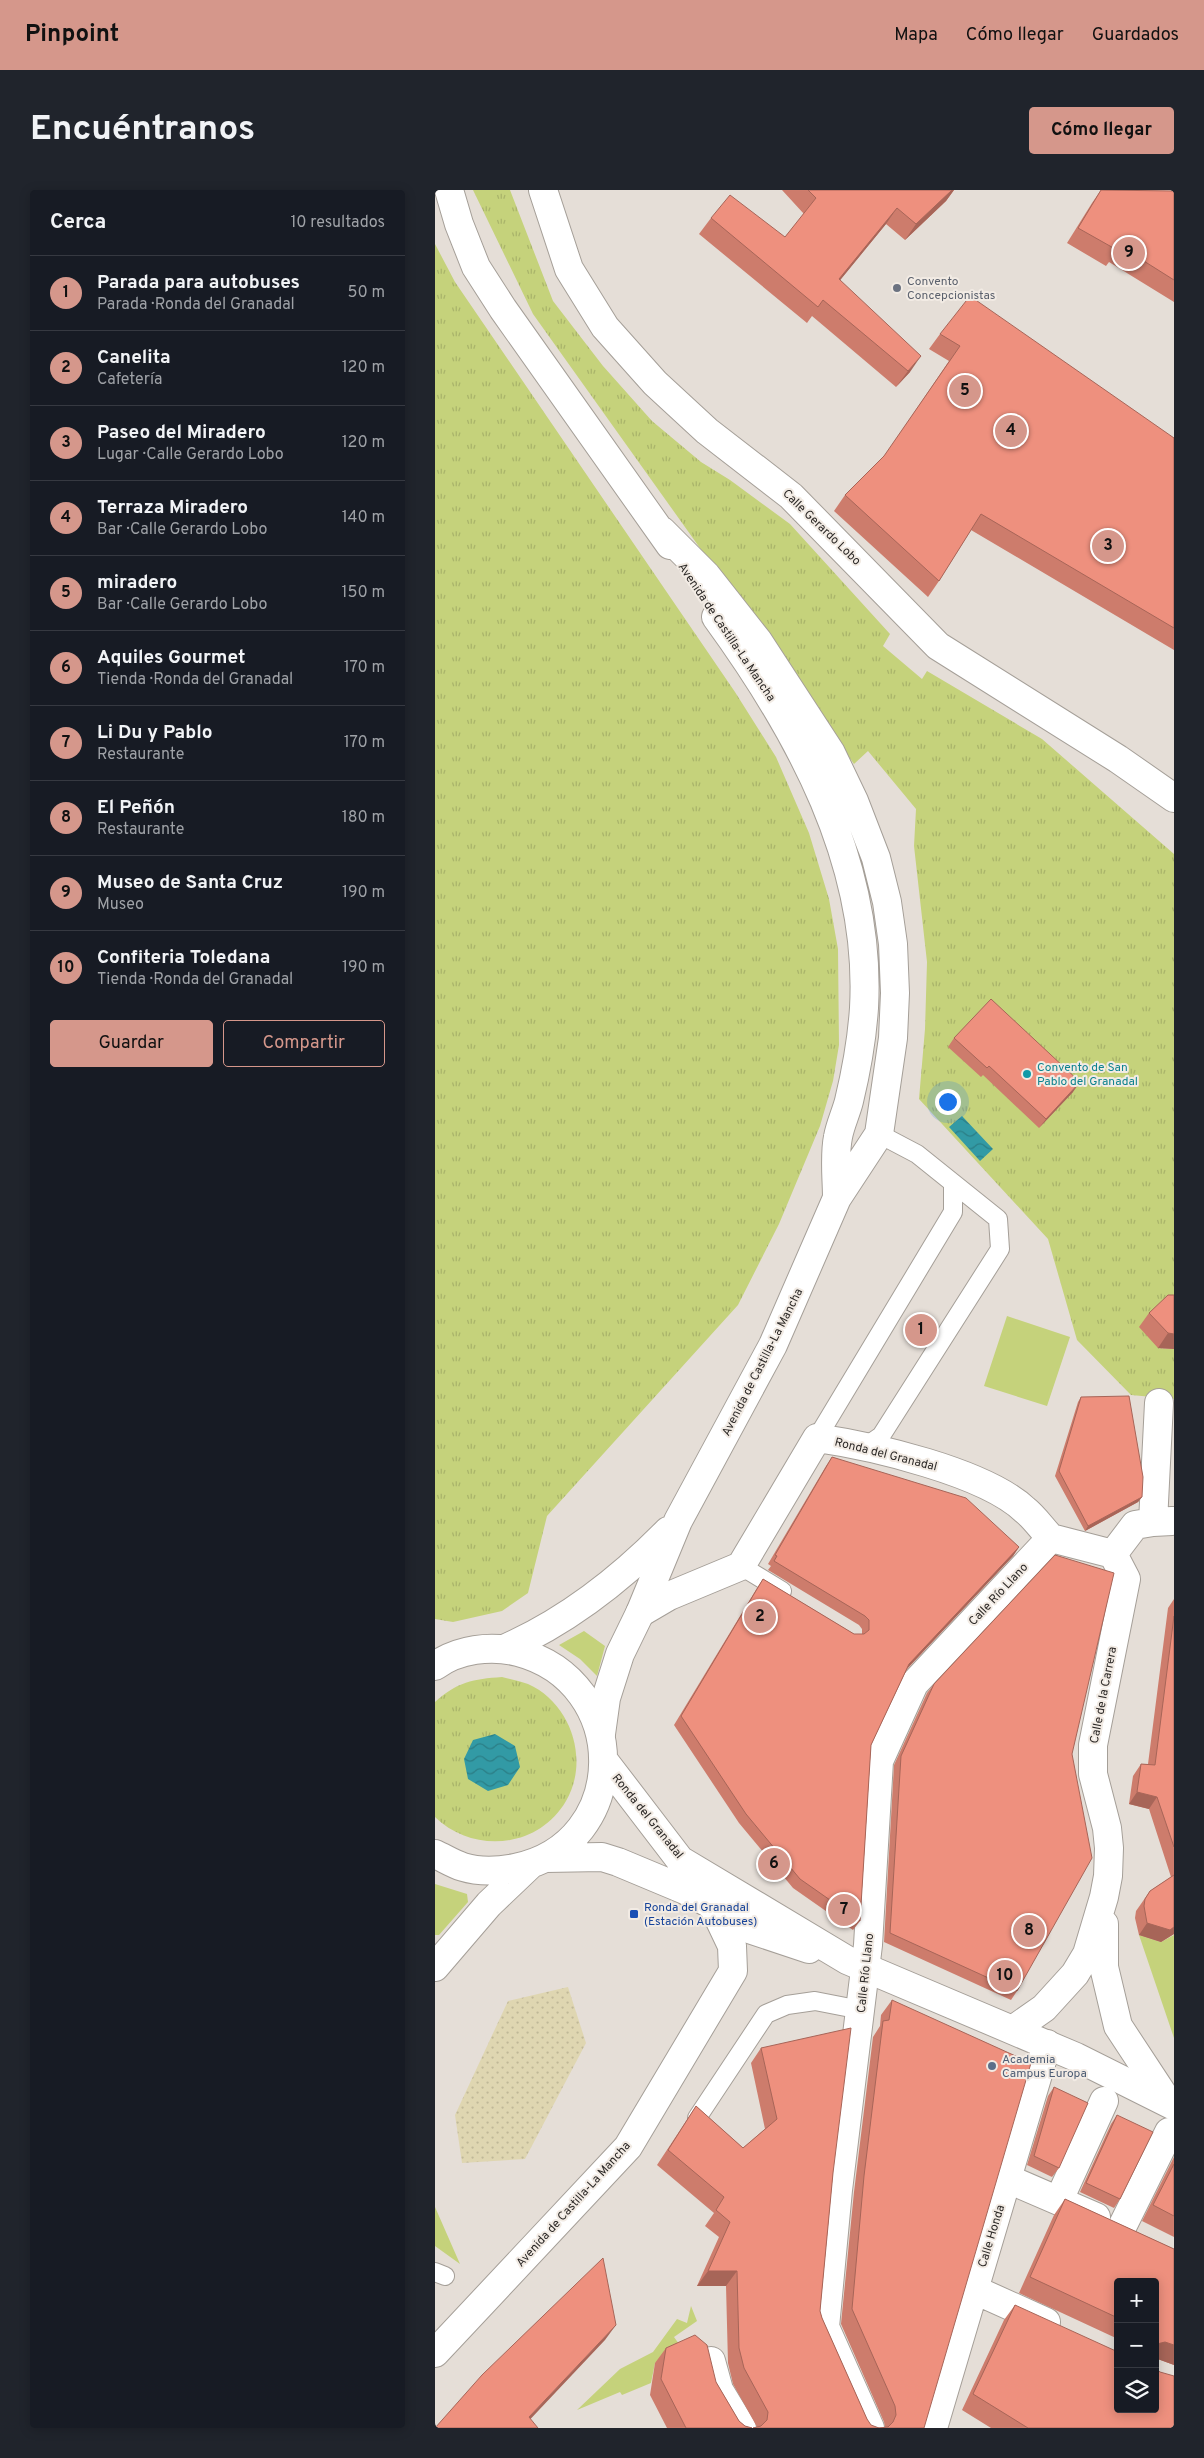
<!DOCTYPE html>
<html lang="es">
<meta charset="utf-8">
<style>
:root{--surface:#171b24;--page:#20242c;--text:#f1f3f6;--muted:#9ea1a6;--line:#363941;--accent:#d5978b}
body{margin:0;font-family:Overpass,sans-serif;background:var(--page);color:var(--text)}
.controls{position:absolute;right:15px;bottom:15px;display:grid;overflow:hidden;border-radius:5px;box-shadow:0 2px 12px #0003}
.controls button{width:45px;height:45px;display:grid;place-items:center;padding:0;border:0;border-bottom:1px solid var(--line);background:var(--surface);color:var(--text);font:25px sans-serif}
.you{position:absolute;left:512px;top:911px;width:18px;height:18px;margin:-12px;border:4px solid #fff;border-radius:50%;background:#1a73e8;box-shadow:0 0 0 8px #1a73e833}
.badge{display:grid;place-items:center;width:32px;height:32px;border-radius:50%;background:var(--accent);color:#111;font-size:16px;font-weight:700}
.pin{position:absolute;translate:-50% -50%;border:2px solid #fff;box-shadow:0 1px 5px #0006}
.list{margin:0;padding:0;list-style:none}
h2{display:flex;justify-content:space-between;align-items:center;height:65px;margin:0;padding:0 20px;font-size:21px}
h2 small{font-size:16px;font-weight:400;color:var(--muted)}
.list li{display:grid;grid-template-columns:32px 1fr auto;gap:15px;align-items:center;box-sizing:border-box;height:75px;padding:0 20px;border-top:1px solid var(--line)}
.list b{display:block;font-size:19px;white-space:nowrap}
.list p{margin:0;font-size:16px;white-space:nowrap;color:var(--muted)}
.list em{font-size:16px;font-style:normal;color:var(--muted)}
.actions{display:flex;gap:10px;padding:15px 20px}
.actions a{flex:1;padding:11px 0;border:1px solid var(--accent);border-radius:5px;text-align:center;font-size:18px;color:var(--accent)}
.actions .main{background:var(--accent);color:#111}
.icon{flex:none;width:28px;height:28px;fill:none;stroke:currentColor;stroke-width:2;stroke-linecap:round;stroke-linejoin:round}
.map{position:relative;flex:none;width:739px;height:2238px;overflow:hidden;border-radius:5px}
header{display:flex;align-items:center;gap:30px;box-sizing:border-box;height:70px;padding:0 25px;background:var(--accent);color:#111}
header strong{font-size:24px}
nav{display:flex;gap:28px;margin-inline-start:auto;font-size:18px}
.intro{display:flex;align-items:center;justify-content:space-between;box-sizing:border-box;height:120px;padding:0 30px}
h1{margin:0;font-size:35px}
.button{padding:12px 22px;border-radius:5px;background:var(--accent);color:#111;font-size:18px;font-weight:700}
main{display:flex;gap:30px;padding:0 30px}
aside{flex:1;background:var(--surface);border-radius:5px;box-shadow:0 2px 12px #0003}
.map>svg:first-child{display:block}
</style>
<header>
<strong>Pinpoint</strong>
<nav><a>Mapa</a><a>Cómo llegar</a><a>Guardados</a></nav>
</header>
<div class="intro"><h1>Encuéntranos</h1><a class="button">Cómo llegar</a></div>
<main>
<aside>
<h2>Cerca<small>10 resultados</small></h2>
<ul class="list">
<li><span class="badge">1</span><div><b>Parada para autobuses</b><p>Parada · Ronda del Granadal</p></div><em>50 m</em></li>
<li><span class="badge">2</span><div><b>Canelita</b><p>Cafetería</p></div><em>120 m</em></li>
<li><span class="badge">3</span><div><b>Paseo del Miradero</b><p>Lugar · Calle Gerardo Lobo</p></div><em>120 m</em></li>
<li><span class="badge">4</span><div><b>Terraza Miradero</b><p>Bar · Calle Gerardo Lobo</p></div><em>140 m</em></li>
<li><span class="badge">5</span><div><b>miradero</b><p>Bar · Calle Gerardo Lobo</p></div><em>150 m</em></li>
<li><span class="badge">6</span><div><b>Aquiles Gourmet</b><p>Tienda · Ronda del Granadal</p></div><em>170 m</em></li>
<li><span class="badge">7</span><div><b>Li Du y Pablo</b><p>Restaurante</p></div><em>170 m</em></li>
<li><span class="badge">8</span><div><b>El Peñón</b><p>Restaurante</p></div><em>180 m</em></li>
<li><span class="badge">9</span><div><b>Museo de Santa Cruz</b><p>Museo</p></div><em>190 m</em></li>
<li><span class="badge">10</span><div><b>Confiteria Toledana</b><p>Tienda · Ronda del Granadal</p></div><em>190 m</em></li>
</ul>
<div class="actions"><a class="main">Guardar</a><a>Compartir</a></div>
</aside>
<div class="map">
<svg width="739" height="2238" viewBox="0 0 739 2238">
<defs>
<pattern id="grass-tufts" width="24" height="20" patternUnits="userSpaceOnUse" patternTransform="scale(1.25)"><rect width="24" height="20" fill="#c5d27b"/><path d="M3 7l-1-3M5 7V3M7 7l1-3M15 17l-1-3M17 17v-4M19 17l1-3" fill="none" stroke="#a9b46a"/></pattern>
<pattern id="sand-dots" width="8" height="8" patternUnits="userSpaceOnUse" patternTransform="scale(1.25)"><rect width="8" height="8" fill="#dfd6b1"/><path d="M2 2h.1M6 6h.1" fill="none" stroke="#c0b898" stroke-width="1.8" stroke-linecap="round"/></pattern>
<pattern id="water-waves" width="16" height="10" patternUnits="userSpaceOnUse" patternTransform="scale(1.25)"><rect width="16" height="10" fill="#329aa5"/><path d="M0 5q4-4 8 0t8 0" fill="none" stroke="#2b7e86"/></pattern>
</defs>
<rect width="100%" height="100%" fill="#e5ded7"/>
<path fill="url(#grass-tufts)" d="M 38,0 L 75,0 L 118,111 L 168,176 L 217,231 L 266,272 L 295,290 L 355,334 L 455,444 L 448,456 L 487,489 L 492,481 L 607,549 L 739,664 L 739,1120 L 723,1158 L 739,1159 L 739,1209 L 696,1205 L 642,1150 L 613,1049 L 484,909 L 490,839 L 492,772 L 479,656 L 481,619 L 433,561 L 419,574 L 98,124 Z
M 0,54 L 20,92 L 300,502 L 341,567 L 374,643 L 394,709 L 403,759 L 404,855 L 398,891 L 385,936 L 344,1034 L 303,1115 L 112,1326 L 93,1403 L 67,1421 L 18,1432 L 0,1429 Z
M 67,1487 C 75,1489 85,1491 93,1494 C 136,1513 155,1570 131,1611 C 103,1659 38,1664 0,1627 L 0,1512 C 22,1492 38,1489 67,1487 Z"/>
<path fill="url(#sand-dots)" d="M 133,1797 L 151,1853 L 90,1969 L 27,1973 L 20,1925 L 73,1811 Z"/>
<path fill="#c5d27b" d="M 572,1126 L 635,1147 L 612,1216 L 549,1196 Z
M 149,1441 L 170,1456 L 162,1486 L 145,1469 L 124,1455 Z
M 0,1694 L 32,1704 L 33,1712 L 4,1745 L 0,1745 Z
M 704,1745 L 726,1752 L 739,1745 L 739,1848 Z
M 0,2017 L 25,2074 L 0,2056 Z
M 256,2116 L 262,2131 L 239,2147 L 249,2161 L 220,2173 L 216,2193 L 187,2205 L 185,2202 L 142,2220 L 185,2179 L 218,2162 L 242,2129 L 252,2133 Z"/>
<path fill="url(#water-waves)" d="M 527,926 L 558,959 L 545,971 L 514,937 Z
M 60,1544 L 80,1556 L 85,1577 L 73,1595 L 53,1601 L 33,1589 L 29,1569 L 38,1550 Z"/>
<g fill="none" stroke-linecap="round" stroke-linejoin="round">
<g stroke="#a59f98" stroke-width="20">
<path id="lane" d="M 382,1248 L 518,1022 L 518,993
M 430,1257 L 446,1246 L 565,1059 L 563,1029 L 482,964 L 444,944
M 306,1376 L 347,1401
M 262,1928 L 331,1824 L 352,1815 L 380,1811 L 426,1820
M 0,2082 L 10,2086"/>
</g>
<g stroke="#a59f98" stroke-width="30">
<path id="street" d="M 108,0 L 134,79 L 170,137 L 220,193 L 272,241 L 356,306 L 503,456 L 683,569 L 739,608
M 718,1332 L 724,1213
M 616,1348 L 678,1364 L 700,1335 L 718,1332 L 737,1331
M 205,1423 L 234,1406 L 306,1376 L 382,1248 C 437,1256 550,1282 590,1320 C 600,1328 607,1339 616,1348
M 669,1734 L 669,1777 L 683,1836 L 733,1912
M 579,1839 L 609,1818 L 640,1784 L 652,1764 L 669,1707 L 673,1686 L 674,1658 L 672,1638 L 658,1584 L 658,1555 L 691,1389 L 678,1364
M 573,1989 L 661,2027
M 624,2010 L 669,1911
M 686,2039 L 734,1942
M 540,2100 L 611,2132
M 0,2163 L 193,1957 L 298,1781 L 297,1756 L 278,1716
M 276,2171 L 284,2200 L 307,2238
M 435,2238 L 390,2137 L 403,2000 L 433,1755 L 444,1571 L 479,1494 L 616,1348
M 498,2238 L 612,1854"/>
</g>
<g stroke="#a59f98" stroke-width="30">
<path id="secondary" d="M 14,0 L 24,34 L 41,77 L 68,119 L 235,355
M 281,427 C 364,541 437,673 429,818 C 427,848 421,882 414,911 C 411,923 405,935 403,947 C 399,966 402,989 402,1008
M 69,1459 C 133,1431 185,1390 233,1341
M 166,1544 L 171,1508 L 185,1464 L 205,1423 L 243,1331 L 338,1155 L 402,1008 L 444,944 L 458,848 L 460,803 L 458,754 L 452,712 L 441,668 L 419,611 L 396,563 L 323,451 L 271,385 L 227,341"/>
</g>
<g stroke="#a59f98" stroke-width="30">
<path id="primary" d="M 0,1476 C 23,1459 56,1455 83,1462 C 197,1492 197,1654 80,1678 C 64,1681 44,1682 28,1677 C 18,1674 9,1668 0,1664
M 170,1572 L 245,1670 L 412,1770 L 641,1867 L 739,1916
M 111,1668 L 167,1667 L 183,1672 L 250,1700 L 290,1722 L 314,1739 L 374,1759
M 0,1777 L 54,1714 L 96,1674"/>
</g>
<use href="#lane" stroke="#fff" stroke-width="18"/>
<use href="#street" stroke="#fff" stroke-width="28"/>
<use href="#secondary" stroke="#fff" stroke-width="28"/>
<use href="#primary" stroke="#fff" stroke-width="28"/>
</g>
<path fill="#cd7c6c" d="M 347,0 L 519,0 L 511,11 L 470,50 L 451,34 L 405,90 L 475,182 L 461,197 L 377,126 L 372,133 L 264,44 L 276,28 L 350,47 L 369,24 Z
M 666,0 L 739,1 L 739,112 L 674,72 L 671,76 L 632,53 L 657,13 Z
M 505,144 L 739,248 L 739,460 L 536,340 L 504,391 L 493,407 L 399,321 L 410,305 L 449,267 L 514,171 L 494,159 Z
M 519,848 L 638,902 L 604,938 L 548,885 L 546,887 L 513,857 Z
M 739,1105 L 739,1159 L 723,1158 L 704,1137 L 714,1123 Z
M 646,1207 L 707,1307 L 703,1312 L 650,1341 L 620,1286 L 643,1212 Z
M 397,1267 L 584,1357 L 578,1366 L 472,1479 L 436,1555 L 425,1731 L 418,1740 L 358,1698 L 304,1633 L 239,1535 L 322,1398 L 328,1389 L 419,1444 L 427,1444 L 427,1439 L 424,1435 L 333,1380 L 336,1376 L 333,1374 L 391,1276 Z
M 739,1409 L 739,1744 L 726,1752 L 704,1745 L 700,1728 L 701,1721 L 715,1701 L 736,1687 L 714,1619 L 694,1614 L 698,1586 L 706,1574 L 713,1574 L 733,1418 Z
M 499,1494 L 582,1801 L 576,1810 L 449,1752 L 459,1575 L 492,1503 Z
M 457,1810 L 489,2238 L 450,2237 L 449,2232 L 406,2134 L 419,2002 L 438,1847 L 445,1836 L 446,1825 Z
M 326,1858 L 398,1983 L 385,2121 L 387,2128 L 432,2229 L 322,2237 L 298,2194 L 293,2173 L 291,2096 L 262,2096 L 284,2047 L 270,2036 L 279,2023 L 222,1975 L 261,1916 L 308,1958 L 330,1939 L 316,1873 Z
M 619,1897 L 624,1978 L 617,1987 L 592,1975 L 613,1906 Z
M 682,1925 L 685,2009 L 679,2018 L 645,2002 L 676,1934 Z
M 739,1967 L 739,2047 L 707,2031 Z
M 630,2009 L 739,2059 L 739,2175 L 720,2168 L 683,2092 L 683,2149 L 584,2103 L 619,2025 Z
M 580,2115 L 739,2238 L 556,2238 L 527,2220 L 569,2130 Z
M 231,2158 L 281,2192 L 304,2231 L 310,2236 L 317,2238 L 232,2238 L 215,2205 L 220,2173 Z"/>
<path fill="#a76558" d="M 517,0 L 519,0 L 511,11 L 470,50 L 481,34 Z
M 462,18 L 451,34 L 393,105 L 404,89 Z
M 486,166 L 475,182 L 461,197 L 473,181 Z
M 645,892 L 638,902 L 604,938 L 611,929 Z
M 733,1143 L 739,1144 L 739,1159 L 723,1158 Z
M 707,1307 L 703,1312 L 650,1341 L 653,1336 Z
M 584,1357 L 578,1366 L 467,1484 L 474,1474 Z
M 702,1602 L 722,1607 L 714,1619 L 694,1614 Z
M 712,1733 L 739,1737 L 739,1744 L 726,1752 L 704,1745 Z
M 273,2081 L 302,2081 L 291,2096 L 262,2096 Z
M 181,2135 L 170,2150 L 87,2238 L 94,2227 Z
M 730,2152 L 739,2155 L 739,2175 L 720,2168 L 720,2157 L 722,2154 Z"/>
<path fill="#ee907e" stroke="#a76558" d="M 373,0 L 517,0 L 481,34 L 462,18 L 404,89 L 486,166 L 473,181 L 388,110 L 383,117 L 276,28 L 295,5 L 350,47 L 381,8 Z
M 666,0 L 739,1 L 739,90 L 685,56 L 682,60 L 643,38 Z
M 535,106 L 739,248 L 739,438 L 546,324 L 504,391 L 410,305 L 449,266 L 525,156 L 505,144 Z
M 556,809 L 645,892 L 611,929 L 554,876 L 552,878 L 519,848 Z
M 733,1105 L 739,1105 L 739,1144 L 733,1143 L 714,1123 Z
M 694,1206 L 708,1287 L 707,1307 L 653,1336 L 624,1281 L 646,1207 Z
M 397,1267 L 531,1308 L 584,1357 L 474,1474 L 436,1555 L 425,1731 L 365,1689 L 311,1624 L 246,1526 L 328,1389 L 419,1444 L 429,1444 L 434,1440 L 434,1430 L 430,1426 L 339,1371 L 342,1366 L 340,1365 Z
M 620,1365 L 679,1383 L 637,1564 L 657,1668 L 582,1801 L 455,1743 L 466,1566 L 499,1494 Z
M 739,1426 L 739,1657 L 722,1607 L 702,1602 L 706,1574 L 720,1575 Z
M 739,1685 L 739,1737 L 735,1740 L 712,1733 L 709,1716 L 710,1709 L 715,1701 Z
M 457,1810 L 596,1873 L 489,2238 L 444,2238 L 453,2237 L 458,2232 L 461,2225 L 460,2216 L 417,2119 L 429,1986 L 448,1831 L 454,1830 Z
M 416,1838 L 398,1983 L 385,2121 L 387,2128 L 432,2229 L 436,2235 L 444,2238 L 318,2238 L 326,2236 L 332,2230 L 333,2222 L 309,2178 L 304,2158 L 302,2081 L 273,2081 L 295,2032 L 281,2020 L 289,2007 L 233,1960 L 261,1916 L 308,1958 L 342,1929 L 326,1858 Z
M 619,1897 L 653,1913 L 624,1978 L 599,1966 Z
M 682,1925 L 718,1942 L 685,2009 L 651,1993 Z
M 739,1974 L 739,2026 L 718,2015 Z
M 630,2009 L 739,2059 L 739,2155 L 730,2152 L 722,2154 L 720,2157 L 720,2092 L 683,2092 L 683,2128 L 595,2087 Z
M 168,2068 L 181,2135 L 94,2227 L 103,2238 L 0,2238 L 47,2185 Z
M 580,2115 L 683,2162 L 683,2219 L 720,2219 L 720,2178 L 725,2182 L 739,2186 L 739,2238 L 593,2238 L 538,2204 Z
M 260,2145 L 272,2155 L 281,2192 L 304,2231 L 310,2236 L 317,2238 L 251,2238 L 226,2189 L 231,2158 Z"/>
<circle fill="#6b7280" stroke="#f2ebe4" stroke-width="2" cx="462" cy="98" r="5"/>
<circle fill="#0f9aa8" stroke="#f2ebe4" stroke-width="2" cx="592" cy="884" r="5"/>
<rect fill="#1a4fb4" stroke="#f2ebe4" stroke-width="2" x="194" y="1719" width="10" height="10" rx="2.5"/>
<circle fill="#5c6f8a" stroke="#f2ebe4" stroke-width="2" cx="557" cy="1876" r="5"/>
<g text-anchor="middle" stroke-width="4" stroke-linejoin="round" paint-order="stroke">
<g font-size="12" fill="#5b616d" stroke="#f2ebe4" text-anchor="start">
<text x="472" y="95">Convento<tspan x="472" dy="14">Concepcionistas</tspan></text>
</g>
<g font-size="12" fill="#2c2927" stroke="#f2ebe4">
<text transform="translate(387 337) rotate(44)" y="4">Calle Gerardo Lobo</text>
<text transform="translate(292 442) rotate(56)" y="4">Avenida de Castilla-La Mancha</text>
<text transform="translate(327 1172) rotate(-63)" y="4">Avenida de Castilla-La Mancha</text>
<text transform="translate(451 1264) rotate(14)" y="4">Ronda del Granadal</text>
<text transform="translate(563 1404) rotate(-47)" y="4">Calle Río Llano</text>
<text transform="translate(668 1505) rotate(-79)" y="4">Calle de la Carrera</text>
<text transform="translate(213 1626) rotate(51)" y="4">Ronda del Granadal</text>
<text transform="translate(430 1783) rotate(-84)" y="4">Calle Río Llano</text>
<text transform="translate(138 2014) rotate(-48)" y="4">Avenida de Castilla-La Mancha</text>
<text transform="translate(556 2046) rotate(-73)" y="4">Calle Honda</text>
</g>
<g font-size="12" fill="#0d838f" stroke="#f2ebe4" text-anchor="start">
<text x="602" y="881">Convento de San<tspan x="602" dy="14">Pablo del Granadal</tspan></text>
</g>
<g font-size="12" fill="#164399" stroke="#f2ebe4" text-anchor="start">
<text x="209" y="1721">Ronda del Granadal<tspan x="209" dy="14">(Estación Autobuses)</tspan></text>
</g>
<g font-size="12" fill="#4e5e75" stroke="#f2ebe4" text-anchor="start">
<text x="567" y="1873">Academia<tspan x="567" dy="14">Campus Europa</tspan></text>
</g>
</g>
</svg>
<div class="controls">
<button>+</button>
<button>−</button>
<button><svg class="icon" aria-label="layers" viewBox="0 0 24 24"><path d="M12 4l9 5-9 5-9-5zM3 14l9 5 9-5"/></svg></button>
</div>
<div class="you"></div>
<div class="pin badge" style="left:486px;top:1140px">1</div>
<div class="pin badge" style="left:325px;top:1427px">2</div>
<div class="pin badge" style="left:673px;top:356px">3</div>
<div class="pin badge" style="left:576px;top:241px">4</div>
<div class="pin badge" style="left:530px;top:201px">5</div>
<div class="pin badge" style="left:339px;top:1674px">6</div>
<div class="pin badge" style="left:409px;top:1720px">7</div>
<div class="pin badge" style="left:594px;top:1741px">8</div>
<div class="pin badge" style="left:694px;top:63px">9</div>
<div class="pin badge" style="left:570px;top:1786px">10</div>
</div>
</main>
